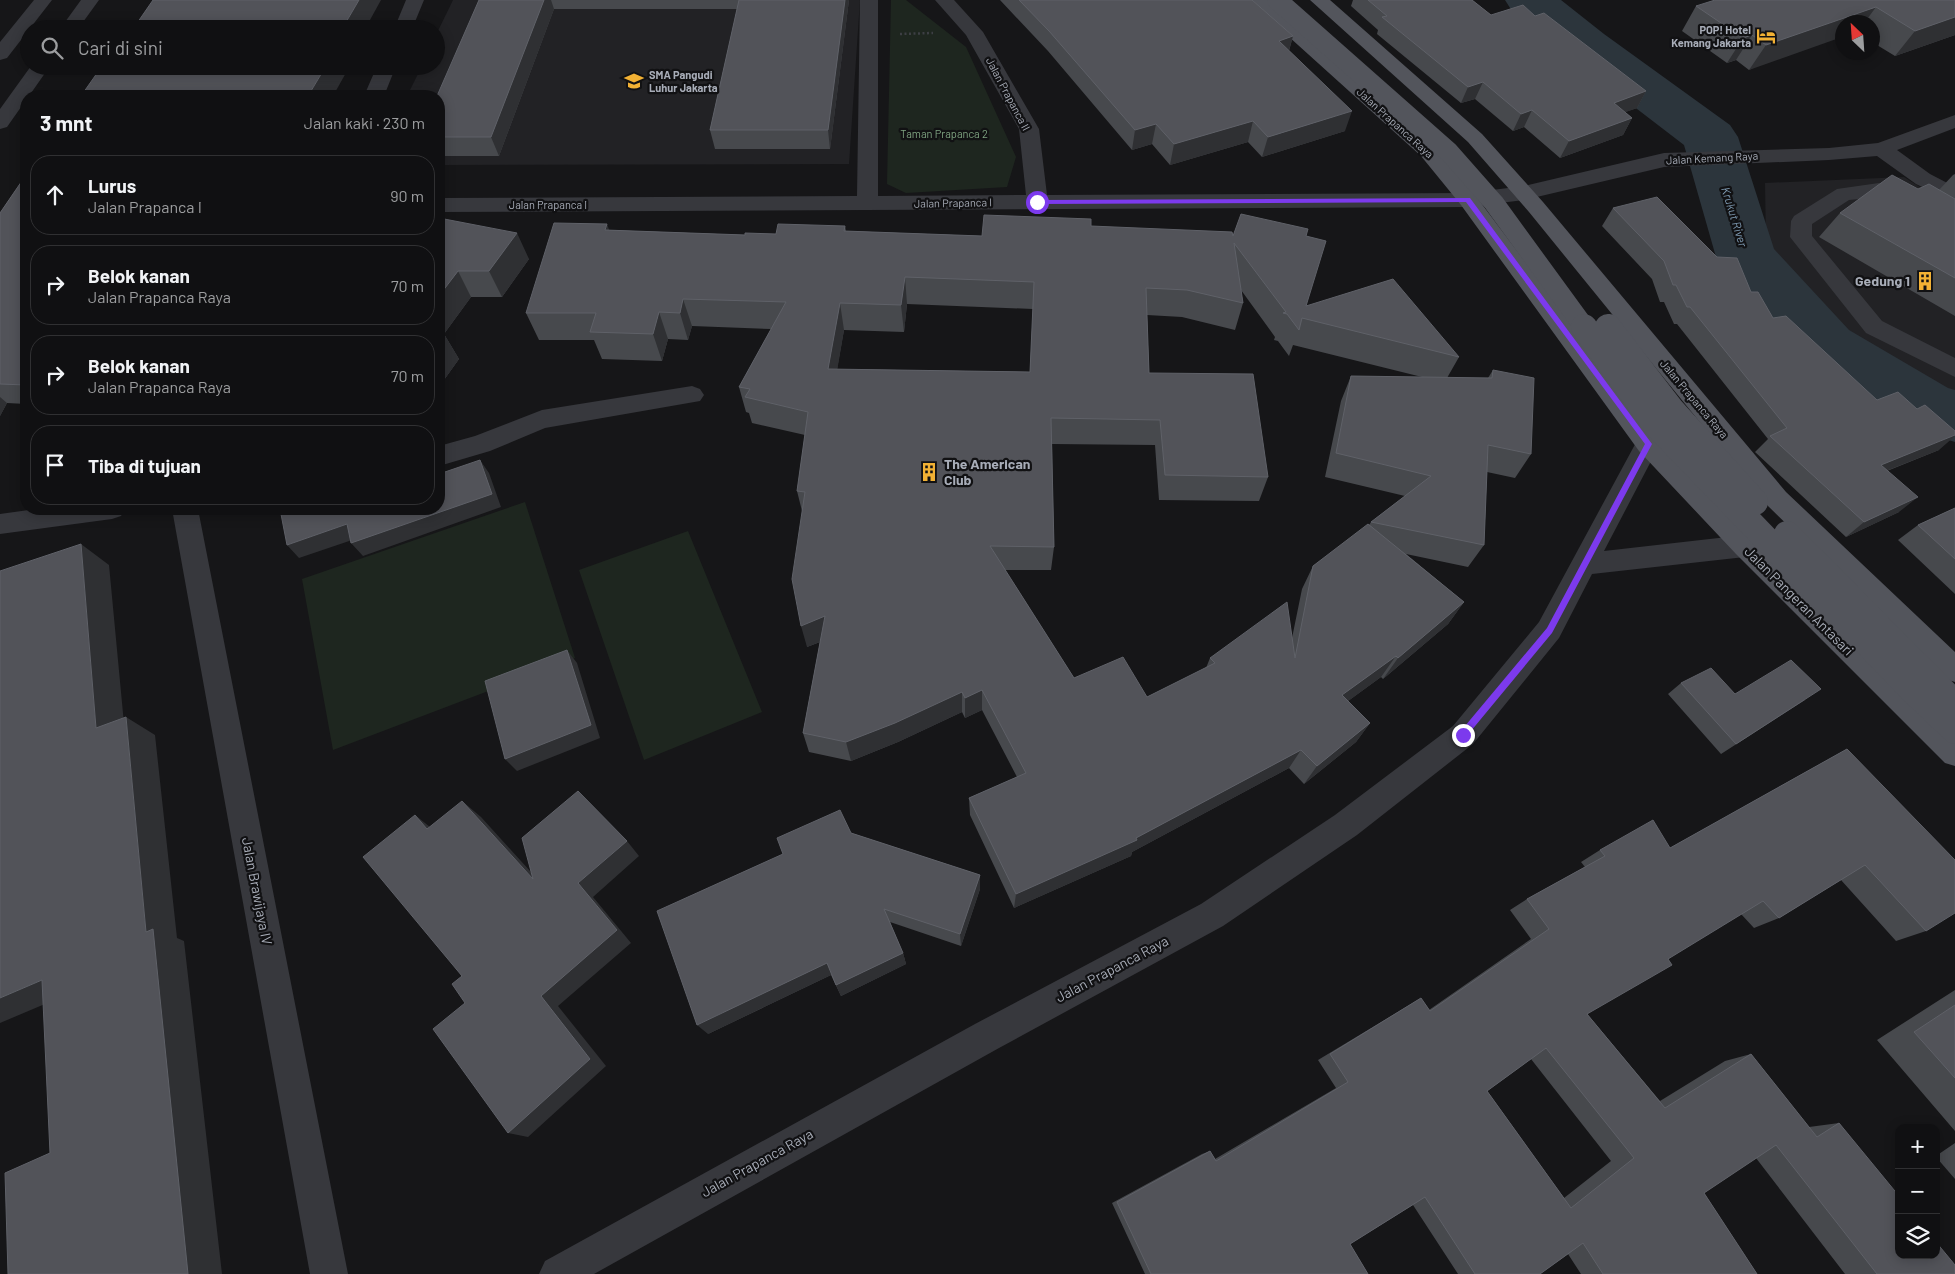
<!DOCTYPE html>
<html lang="id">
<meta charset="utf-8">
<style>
:root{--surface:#101012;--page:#1e1e20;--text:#f1f3f6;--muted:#9c9d9f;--line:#303032}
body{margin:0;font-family:Barlow,sans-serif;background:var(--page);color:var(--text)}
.controls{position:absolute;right:15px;bottom:15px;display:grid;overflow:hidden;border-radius:10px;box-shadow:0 2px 12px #0003}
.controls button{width:45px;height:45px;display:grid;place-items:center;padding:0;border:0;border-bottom:1px solid var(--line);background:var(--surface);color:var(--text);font:25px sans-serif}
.compass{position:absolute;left:1835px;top:15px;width:45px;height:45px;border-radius:50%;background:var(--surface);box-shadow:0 2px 12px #0003;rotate:335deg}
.stop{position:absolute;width:15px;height:15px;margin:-11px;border:4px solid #7c3aed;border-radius:50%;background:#fff}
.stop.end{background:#7c3aed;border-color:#fff;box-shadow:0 1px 5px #0008}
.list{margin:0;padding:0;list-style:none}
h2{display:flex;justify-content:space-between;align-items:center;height:65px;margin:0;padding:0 20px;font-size:21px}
h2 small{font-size:16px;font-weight:400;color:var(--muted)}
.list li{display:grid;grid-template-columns:32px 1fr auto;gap:15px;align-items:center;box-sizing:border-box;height:80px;margin:0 10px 10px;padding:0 10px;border:1px solid var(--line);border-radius:20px}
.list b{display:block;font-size:19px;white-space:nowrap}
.list p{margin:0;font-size:16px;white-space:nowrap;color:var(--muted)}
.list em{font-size:16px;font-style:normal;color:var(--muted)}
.icon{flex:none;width:28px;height:28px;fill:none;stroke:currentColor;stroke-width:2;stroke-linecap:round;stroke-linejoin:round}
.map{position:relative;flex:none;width:1955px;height:1274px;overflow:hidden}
.search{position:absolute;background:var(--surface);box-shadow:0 2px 12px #0003;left:20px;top:20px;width:425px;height:55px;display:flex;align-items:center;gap:12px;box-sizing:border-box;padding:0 18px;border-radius:28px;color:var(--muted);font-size:19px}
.panel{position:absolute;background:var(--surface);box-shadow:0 2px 12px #0003;left:20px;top:90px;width:425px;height:425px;border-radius:20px}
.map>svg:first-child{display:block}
</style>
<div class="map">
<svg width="1955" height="1274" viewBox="0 0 1955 1274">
<rect width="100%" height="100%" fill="#161618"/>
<path fill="#222225" d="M 453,0 L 860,0 L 849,164 L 439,165 L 439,96 L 407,96 L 422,66 L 436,66 L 436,35 Z
M 1904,177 L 1955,209 L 1955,405 L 1922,392 L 1866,352 L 1796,288 L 1766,243 L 1765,183 Z"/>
<path fill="#1e261f" d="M 891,0 L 906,0 L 966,47 L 1016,157 L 1007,187 L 906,193 L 887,184 Z
M 525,502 L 575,658 L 333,750 L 302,579 Z
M 688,531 L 762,712 L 644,760 L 579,570 Z"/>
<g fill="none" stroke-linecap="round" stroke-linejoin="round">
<path fill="#2c353c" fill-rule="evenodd" d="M 1505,0 L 1561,0 L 1604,34 L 1730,125 L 1738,137 L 1774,249 L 1849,330 L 1948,388 L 1955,390 L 1955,442 L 1903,426 L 1803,364 L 1725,272 L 1716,257 L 1684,145 L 1568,56 L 1512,11 Z"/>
<path stroke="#3d3f44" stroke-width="2.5" stroke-dasharray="2 2.5" stroke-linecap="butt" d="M 900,34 L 933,33"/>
<path fill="#37383d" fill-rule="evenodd" d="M 34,0 L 52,0 L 7,58 L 0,60 L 0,42 Z
M 81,0 L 99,0 L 78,29 L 60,29 Z
M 406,0 L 424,0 L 412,29 L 394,29 Z
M 860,0 L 878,0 L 878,196 L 1026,195 L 1019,129 L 966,35 L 935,0 L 954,0 L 983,32 L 1039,129 L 1047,195 L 1468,193 L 1524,186 L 1664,153 L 1829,148 L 1878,143 L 1955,115 L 1955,128 L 1897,150 L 1930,174 L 1955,187 L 1955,203 L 1916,184 L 1877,156 L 1829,160 L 1664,167 L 1524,200 L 1468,207 L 439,212 L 439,198 L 857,196 Z
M 31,66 L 50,66 L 29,96 L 26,96 L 26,100 L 7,127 L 0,129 L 0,109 Z
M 377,66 L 396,66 L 384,96 L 364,96 Z
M 1879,183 L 1922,197 L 1955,216 L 1955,232 L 1947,230 L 1908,207 L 1878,197 L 1849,200 L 1812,224 L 1812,236 L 1882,321 L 1955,358 L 1955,377 L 1866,333 L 1790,237 L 1791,221 L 1794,216 L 1837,189 Z
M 692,386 L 700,389 L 704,395 L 700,401 L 545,428 L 490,451 L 439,466 L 439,446 L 475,436 L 542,410 Z
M 1648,434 L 1657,437 L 1660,444 L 1604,551 L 1745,535 L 1754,538 L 1758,546 L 1754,554 L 1745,557 L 1592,574 L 1559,638 L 1473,744 L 1357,835 L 1223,926 L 999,1048 L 594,1274 L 539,1274 L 545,1261 L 975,1024 L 1201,904 L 1335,815 L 1453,726 L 1539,622 L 1639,437 Z
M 36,509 L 125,509 L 121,516 L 112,519 L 0,534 L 0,514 Z
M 172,509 L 198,509 L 348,1274 L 310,1274 Z"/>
<path fill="#53555c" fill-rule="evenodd" d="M 1248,0 L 1268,0 L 1435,146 L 1475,195 L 1657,437 L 1754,538 L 1955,733 L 1955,766 L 1945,763 L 1736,554 L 1639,451 L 1461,205 L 1421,156 Z
M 1310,0 L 1330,0 L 1482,134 L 1543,202 L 1786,492 L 1955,652 L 1955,682 L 1945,679 L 1768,506 L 1529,212 L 1468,142 Z"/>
<path stroke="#53555c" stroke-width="20" d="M 1277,0 L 1449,152 L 1494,203 L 1585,328
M 1607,326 L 1609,328"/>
<path stroke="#53555c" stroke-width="26" d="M 1584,327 L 1655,424 L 1911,689 L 1955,731
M 1608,327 L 1671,409 L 1755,502
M 1787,534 L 1955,703"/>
</g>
<path fill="#47494d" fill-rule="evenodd" d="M 479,0 L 849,0 L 830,149 L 715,149 L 710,130 L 737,9 L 554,9 L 499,156 L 439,156 L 439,96 Z
M 1000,0 L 1252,0 L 1293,36 L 1289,51 L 1345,131 L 1262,157 L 1248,142 L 1170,165 L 1152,144 L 1132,150 L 1048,51 Z
M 1353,0 L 1472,0 L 1491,15 L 1535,16 L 1646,91 L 1637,108 L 1625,112 L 1632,118 L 1623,135 L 1560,158 L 1524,127 L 1513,131 L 1475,99 L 1461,103 L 1377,34 L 1378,30 L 1351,6 Z
M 1955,0 L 1955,35 L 1895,56 L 1872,42 L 1872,22 L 1842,22 L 1749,70 L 1736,60 L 1727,63 L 1682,31 L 1696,6 Z
M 1955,174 L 1955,316 L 1819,237 L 1840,213 L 1918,189 L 1939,190 L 1953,175 Z
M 26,175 L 26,404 L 7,403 L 0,416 L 0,213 Z
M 1613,208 L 1751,292 L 1773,318 L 1939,450 L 1887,471 L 1899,512 L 1846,537 L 1755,452 L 1768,439 L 1677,324 L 1674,324 L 1664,302 L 1660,302 L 1652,279 L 1602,226 Z
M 439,218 L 529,259 L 502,297 L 471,297 L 444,334 L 459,359 L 439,387 Z
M 845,226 L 846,231 L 982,236 L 1091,226 L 1233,236 L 1306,236 L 1306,306 L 1459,357 L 1447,378 L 1488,378 L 1493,370 L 1531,454 L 1515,478 L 1487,472 L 1484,545 L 1468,567 L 1406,554 L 1464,602 L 1448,624 L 1383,679 L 1381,677 L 1348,701 L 1370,723 L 1356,742 L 1304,784 L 1289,768 L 1132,852 L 1131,856 L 1014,908 L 970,815 L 969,798 L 1017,777 L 982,710 L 965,718 L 962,712 L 898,742 L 851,761 L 809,752 L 803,733 L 820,642 L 807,647 L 802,511 L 797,491 L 805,435 L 752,423 L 749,413 L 746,412 L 739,387 L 771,329 L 692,326 L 688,340 L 668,339 L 662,361 L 602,359 L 594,340 L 539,340 L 526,313 L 609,230 L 745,235 L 776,234 ZM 1241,290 L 1275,337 L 1274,340 L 1278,341 L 1289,356 L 1293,345 L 1422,377 L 1351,376 L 1341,401 L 1325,477 L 1405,496 L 1371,522 L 1369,525 L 1313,566 L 1302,589 L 1292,638 L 1210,658 L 1206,668 L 1147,697 L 1074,678 L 1005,570 L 1051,570 L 1054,547 L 1052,444 L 1155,445 L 1159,500 L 1259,501 L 1268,477 L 1149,373 L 1147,315 L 1182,317 L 1235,330 L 1243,303 ZM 907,304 L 1033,309 L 1030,372 L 837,369 L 844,330 L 904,332 Z
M 1955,508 L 1955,594 L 1898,540 L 1918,525 Z
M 1681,683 L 1735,694 L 1805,700 L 1721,754 L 1668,694 Z
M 1847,749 L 1926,931 L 1896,941 L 1841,880 L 1779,918 L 1754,928 L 1741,914 L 1668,959 L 1587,1014 L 1660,1101 L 1725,1061 L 1751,1054 L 1809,1127 L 1839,1123 L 1955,1274 L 1845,1274 L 1756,1158 L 1704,1193 L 1757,1274 L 1581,1274 L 1568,1254 L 1540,1274 L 1458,1274 L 1413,1205 L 1350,1244 L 1368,1274 L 1145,1274 L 1112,1203 L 1202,1154 L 1210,1151 L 1215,1159 L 1336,1088 L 1318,1060 L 1421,998 L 1429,1010 L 1531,939 L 1510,910 L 1527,899 L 1585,867 L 1581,862 L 1600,850 L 1670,848 ZM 1531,1059 L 1611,1161 L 1564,1198 L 1487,1091 Z
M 851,833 L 980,875 L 980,889 L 961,946 L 890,922 L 903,953 L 906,964 L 841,996 L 831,975 L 708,1034 Z
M 1955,990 L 1955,1131 L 1877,1040 Z
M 1955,1143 L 1955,1179 L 1936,1157 L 1936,1156 Z"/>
<path fill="#2f3033" d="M 359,0 L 381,0 L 365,29 L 342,29 Z
M 544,0 L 551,0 L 554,9 L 499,156 L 491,137 Z
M 845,0 L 849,0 L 830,149 L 828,130 Z
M 1876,7 L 1865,22 L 1842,22 L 1842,37 L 1749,70 L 1766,45 Z
M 1955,17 L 1955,35 L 1895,56 L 1915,31 Z
M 1752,35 L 1736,60 L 1727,63 L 1743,38 Z
M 1293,36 L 1287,57 L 1279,41 Z
M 326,66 L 344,66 L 347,71 L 333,96 L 308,96 Z
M 1483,82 L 1475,99 L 1461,103 L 1468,87 Z
M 1646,91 L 1637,108 L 1604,120 L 1614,103 Z
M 1532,110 L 1524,127 L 1513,131 L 1521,114 Z
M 1352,111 L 1345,131 L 1262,157 L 1268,137 Z
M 1632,118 L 1623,135 L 1560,158 L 1569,141 Z
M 1253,121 L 1248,142 L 1170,165 L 1174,144 Z
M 1156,124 L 1152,144 L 1132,150 L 1135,130 Z
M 607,224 L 617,251 L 605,230 Z
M 517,233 L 529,259 L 502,297 L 489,271 Z
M 458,271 L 471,297 L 444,334 L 459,359 L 439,387 L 439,296 Z
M 905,277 L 907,304 L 904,332 L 901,305 Z
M 683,299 L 692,326 L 688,340 L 680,313 Z
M 840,303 L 844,330 L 833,395 L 828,369 Z
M 659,312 L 668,339 L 662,361 L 653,334 Z
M 0,397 L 7,403 L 0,416 Z
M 1955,435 L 1955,436 L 1939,450 L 1863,480 L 1881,465 Z
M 480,460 L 489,473 L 501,507 L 363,556 L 351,543 Z
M 1918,497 L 1899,512 L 1846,537 L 1864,522 Z
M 347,524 L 358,538 L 299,558 L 287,545 Z
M 81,544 L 109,565 L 126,745 L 96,728 Z
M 1464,602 L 1448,624 L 1383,679 L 1398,658 Z
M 825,616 L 830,638 L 807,647 L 801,626 Z
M 567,650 L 577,663 L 600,738 L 517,771 L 505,759 Z
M 1396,656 L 1381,677 L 1329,715 L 1342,695 Z
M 982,690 L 982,710 L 965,718 L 965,698 Z
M 962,692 L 962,712 L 898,742 L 851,761 L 846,742 Z
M 126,717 L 155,735 L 177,938 L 184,941 L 222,1274 L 188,1274 L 146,932 Z
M 1370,723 L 1356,742 L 1304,784 L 1317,766 Z
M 1301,750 L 1289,768 L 1132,852 L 1131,856 L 1014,908 L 1016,894 L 1136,838 Z
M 462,801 L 481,817 L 550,893 L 533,879 Z
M 415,815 L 435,831 L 427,829 Z
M 627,841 L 639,856 L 593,897 L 631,943 L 558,1006 L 606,1066 L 528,1137 L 508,1133 L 541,996 L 578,883 Z
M 980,875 L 980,889 L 961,946 L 960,934 Z
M 903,953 L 906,964 L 841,996 L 836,985 Z
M 827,963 L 833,974 L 708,1034 L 697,1025 Z
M 42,980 L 78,990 L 0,1023 L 0,998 Z"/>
<path fill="#525359" stroke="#5f6168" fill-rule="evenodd" d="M 153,0 L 359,0 L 342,29 L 133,29 Z
M 479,0 L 544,0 L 491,137 L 439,137 L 439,96 L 437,96 Z
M 739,0 L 845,0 L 828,130 L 710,130 Z
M 1019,0 L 1252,0 L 1293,36 L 1279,41 L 1352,111 L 1268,137 L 1253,121 L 1174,144 L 1156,124 L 1135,130 L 1049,31 Z
M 1368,0 L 1472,0 L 1491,15 L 1523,5 L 1535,16 L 1544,13 L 1646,91 L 1614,103 L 1632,118 L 1569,141 L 1532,110 L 1521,114 L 1483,82 L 1468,87 L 1382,17 L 1387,16 Z
M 1715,0 L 1955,0 L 1955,17 L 1915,31 L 1876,7 L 1766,45 L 1752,35 L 1743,38 L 1696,6 Z
M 102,66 L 326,66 L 308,96 L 81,96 Z
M 26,175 L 26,385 L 0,384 L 0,213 Z
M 1892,175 L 1918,189 L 1929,184 L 1955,199 L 1955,278 L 1840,213 Z
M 1657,197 L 1717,257 L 1737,258 L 1751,292 L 1758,292 L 1773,318 L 1786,316 L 1877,400 L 1898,392 L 1917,409 L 1925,405 L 1955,431 L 1955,435 L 1881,465 L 1918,497 L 1864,522 L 1770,436 L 1787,428 L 1690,307 L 1687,307 L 1676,285 L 1673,285 L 1664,261 L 1613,208 Z
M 1241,214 L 1308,229 L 1306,236 L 1326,241 L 1306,306 L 1393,279 L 1459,357 L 1302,318 L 1299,330 L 1287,314 L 1283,313 L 1286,312 L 1234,243 L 1243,303 L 1187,290 L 1146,288 L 1149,373 L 1253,374 L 1268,477 L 1165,475 L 1160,420 L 1051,418 L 1054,547 L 990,546 L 1074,678 L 1123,657 L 1147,697 L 1215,663 L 1210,658 L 1287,602 L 1295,658 L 1313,566 L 1368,524 L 1464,602 L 1398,658 L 1396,656 L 1342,695 L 1370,723 L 1317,766 L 1301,750 L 1136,838 L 1137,840 L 1016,894 L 969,798 L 1026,773 L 982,690 L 965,698 L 962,692 L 895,723 L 846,742 L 803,733 L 825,616 L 801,626 L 792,579 L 805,492 L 797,491 L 808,412 L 745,397 L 750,389 L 739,387 L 786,302 L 683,299 L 680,313 L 659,312 L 653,334 L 590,332 L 596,313 L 526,313 L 554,223 L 607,224 L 605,230 L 745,235 L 745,233 L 776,234 L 778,224 L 845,226 L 844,231 L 982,236 L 984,215 L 1091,219 L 1091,226 L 1232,232 L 1233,236 ZM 905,277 L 1034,282 L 1030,372 L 828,369 L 840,303 L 901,305 Z
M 439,218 L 517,233 L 489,271 L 458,271 L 439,296 Z
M 439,332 L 444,333 L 439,340 Z
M 1493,370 L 1534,378 L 1531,454 L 1488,445 L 1484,545 L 1371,522 L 1431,476 L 1336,453 L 1351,376 L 1492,378 Z
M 480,460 L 492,494 L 351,543 L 347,524 L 287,545 L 280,509 L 439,509 L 439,474 Z
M 1955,508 L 1955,559 L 1918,525 Z
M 81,544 L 96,728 L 126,717 L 146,932 L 153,929 L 188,1274 L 8,1274 L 5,1173 L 50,1153 L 42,980 L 0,998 L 0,571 Z
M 567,650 L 591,725 L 505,759 L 485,681 Z
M 1791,660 L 1821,689 L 1736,744 L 1681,683 L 1711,668 L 1735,694 Z
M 1847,749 L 1955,860 L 1955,913 L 1926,931 L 1865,865 L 1779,918 L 1763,901 L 1668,959 L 1672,965 L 1587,1014 L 1665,1108 L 1751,1054 L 1817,1137 L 1839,1123 L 1899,1196 L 1899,1255 L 1936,1255 L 1936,1242 L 1955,1265 L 1955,1274 L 1877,1274 L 1776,1145 L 1704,1193 L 1757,1274 L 1603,1274 L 1583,1243 L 1540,1274 L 1475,1274 L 1425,1197 L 1350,1244 L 1368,1274 L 1151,1274 L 1117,1202 L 1210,1151 L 1216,1161 L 1348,1082 L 1330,1054 L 1421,998 L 1430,1011 L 1549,929 L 1527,899 L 1605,856 L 1600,850 L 1653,820 L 1670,848 ZM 1546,1048 L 1634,1158 L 1571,1208 L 1487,1091 Z
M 578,791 L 627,841 L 578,883 L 617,930 L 541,996 L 590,1059 L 508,1133 L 433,1029 L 465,1003 L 452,984 L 462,976 L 363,857 L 415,815 L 427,829 L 462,801 L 533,879 L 522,838 Z
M 840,810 L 851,833 L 980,875 L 960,934 L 884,909 L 903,953 L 836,985 L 827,963 L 697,1025 L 657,911 L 783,854 L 777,838 Z
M 1955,1005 L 1955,1078 L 1914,1032 Z"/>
<path fill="#7c3aed" d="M 1470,198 L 1652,444 L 1552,633 L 1466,737 L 1463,739 L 1458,735 L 1460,732 L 1547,628 L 1645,444 L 1466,202 L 1037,204 L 1034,202 L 1037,200 Z"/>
<defs>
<g id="hotel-bare" transform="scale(1.5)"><path d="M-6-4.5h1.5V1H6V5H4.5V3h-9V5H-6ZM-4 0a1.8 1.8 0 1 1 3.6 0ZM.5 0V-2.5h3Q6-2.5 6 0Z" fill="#f2b134" stroke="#111113" stroke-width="2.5" paint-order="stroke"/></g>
<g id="school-bare" transform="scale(1.5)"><path d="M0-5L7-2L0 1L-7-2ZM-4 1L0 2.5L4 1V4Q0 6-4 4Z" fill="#f2b134" stroke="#111113" stroke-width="2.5" paint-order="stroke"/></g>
<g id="building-bare" transform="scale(1.5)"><path d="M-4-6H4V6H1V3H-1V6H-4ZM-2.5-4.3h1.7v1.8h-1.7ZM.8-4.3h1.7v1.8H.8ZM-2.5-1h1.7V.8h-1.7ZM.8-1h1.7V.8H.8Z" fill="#f2b134" stroke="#111113" stroke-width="2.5" paint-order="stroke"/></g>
</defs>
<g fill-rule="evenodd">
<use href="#hotel-bare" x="1766" y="36"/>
<use href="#school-bare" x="634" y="81"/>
<use href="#building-bare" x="1925" y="281"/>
<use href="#building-bare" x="929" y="472"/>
</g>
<g text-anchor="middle" stroke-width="4.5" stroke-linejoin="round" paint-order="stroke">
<g font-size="11" font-weight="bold" fill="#a8adb8" stroke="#111113" text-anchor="end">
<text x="1751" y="34">POP! Hotel<tspan x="1751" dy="13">Kemang Jakarta</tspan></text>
<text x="649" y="79" text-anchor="start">SMA Pangudi<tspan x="649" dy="13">Luhur Jakarta</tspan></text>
</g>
<g font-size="11" fill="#a8adb8" stroke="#111113">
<text transform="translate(1008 94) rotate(62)" y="4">Jalan Prapanca II</text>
<text transform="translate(1395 123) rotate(42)" y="4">Jalan Prapanca Raya</text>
<text transform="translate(1712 158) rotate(-3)" y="4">Jalan Kemang Raya</text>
<text transform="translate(953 203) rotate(-1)" y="4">Jalan Prapanca I</text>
<text x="548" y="209">Jalan Prapanca I</text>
<text transform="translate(1694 399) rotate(50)" y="4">Jalan Prapanca Raya</text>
</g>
<g font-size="11" fill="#7fa381" stroke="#111113">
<text x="944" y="138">Taman Prapanca 2</text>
</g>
<g font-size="12" font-style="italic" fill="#7f9bb3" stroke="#111113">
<text transform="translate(1734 217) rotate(73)" y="4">Krukut River</text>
</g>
<g font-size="14" font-weight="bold" fill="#a8adb8" stroke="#111113" text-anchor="end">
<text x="1910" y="286">Gedung 1</text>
<text x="944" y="469" text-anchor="start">The American<tspan x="944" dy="16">Club</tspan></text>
</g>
<g font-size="14" fill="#a8adb8" stroke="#111113">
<text transform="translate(1799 601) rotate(45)" y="5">Jalan Pangeran Antasari</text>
<text transform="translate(257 891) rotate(79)" y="5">Jalan Brawijaya IV</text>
<text transform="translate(1112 969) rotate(-28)" y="5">Jalan Prapanca Raya</text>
<text transform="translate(757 1163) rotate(-29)" y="5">Jalan Prapanca Raya</text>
</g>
</g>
</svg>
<div class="controls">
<button>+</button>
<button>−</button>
<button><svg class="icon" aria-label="layers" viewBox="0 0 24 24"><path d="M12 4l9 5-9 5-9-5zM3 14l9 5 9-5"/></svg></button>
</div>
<svg class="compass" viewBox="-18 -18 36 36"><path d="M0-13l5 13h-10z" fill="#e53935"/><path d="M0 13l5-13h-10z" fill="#9c9d9f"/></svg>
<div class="stop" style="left:1037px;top:202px"></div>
<div class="stop end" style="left:1463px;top:735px"></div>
<div class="search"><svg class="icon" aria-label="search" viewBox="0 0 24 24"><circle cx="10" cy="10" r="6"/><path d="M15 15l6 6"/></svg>Cari di sini</div>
<section class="panel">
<h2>3 mnt<small>Jalan kaki · 230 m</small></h2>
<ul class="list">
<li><svg class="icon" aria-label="ahead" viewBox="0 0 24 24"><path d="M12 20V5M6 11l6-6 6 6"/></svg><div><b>Lurus</b><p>Jalan Prapanca I</p></div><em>90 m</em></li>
<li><svg class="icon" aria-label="right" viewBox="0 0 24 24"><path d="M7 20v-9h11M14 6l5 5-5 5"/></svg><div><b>Belok kanan</b><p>Jalan Prapanca Raya</p></div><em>70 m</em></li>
<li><svg class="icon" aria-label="right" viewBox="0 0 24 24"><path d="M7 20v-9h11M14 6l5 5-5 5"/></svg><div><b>Belok kanan</b><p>Jalan Prapanca Raya</p></div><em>70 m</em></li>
<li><svg class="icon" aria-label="arrive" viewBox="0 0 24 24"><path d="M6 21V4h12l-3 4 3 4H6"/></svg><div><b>Tiba di tujuan</b></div></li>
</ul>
</section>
</div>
